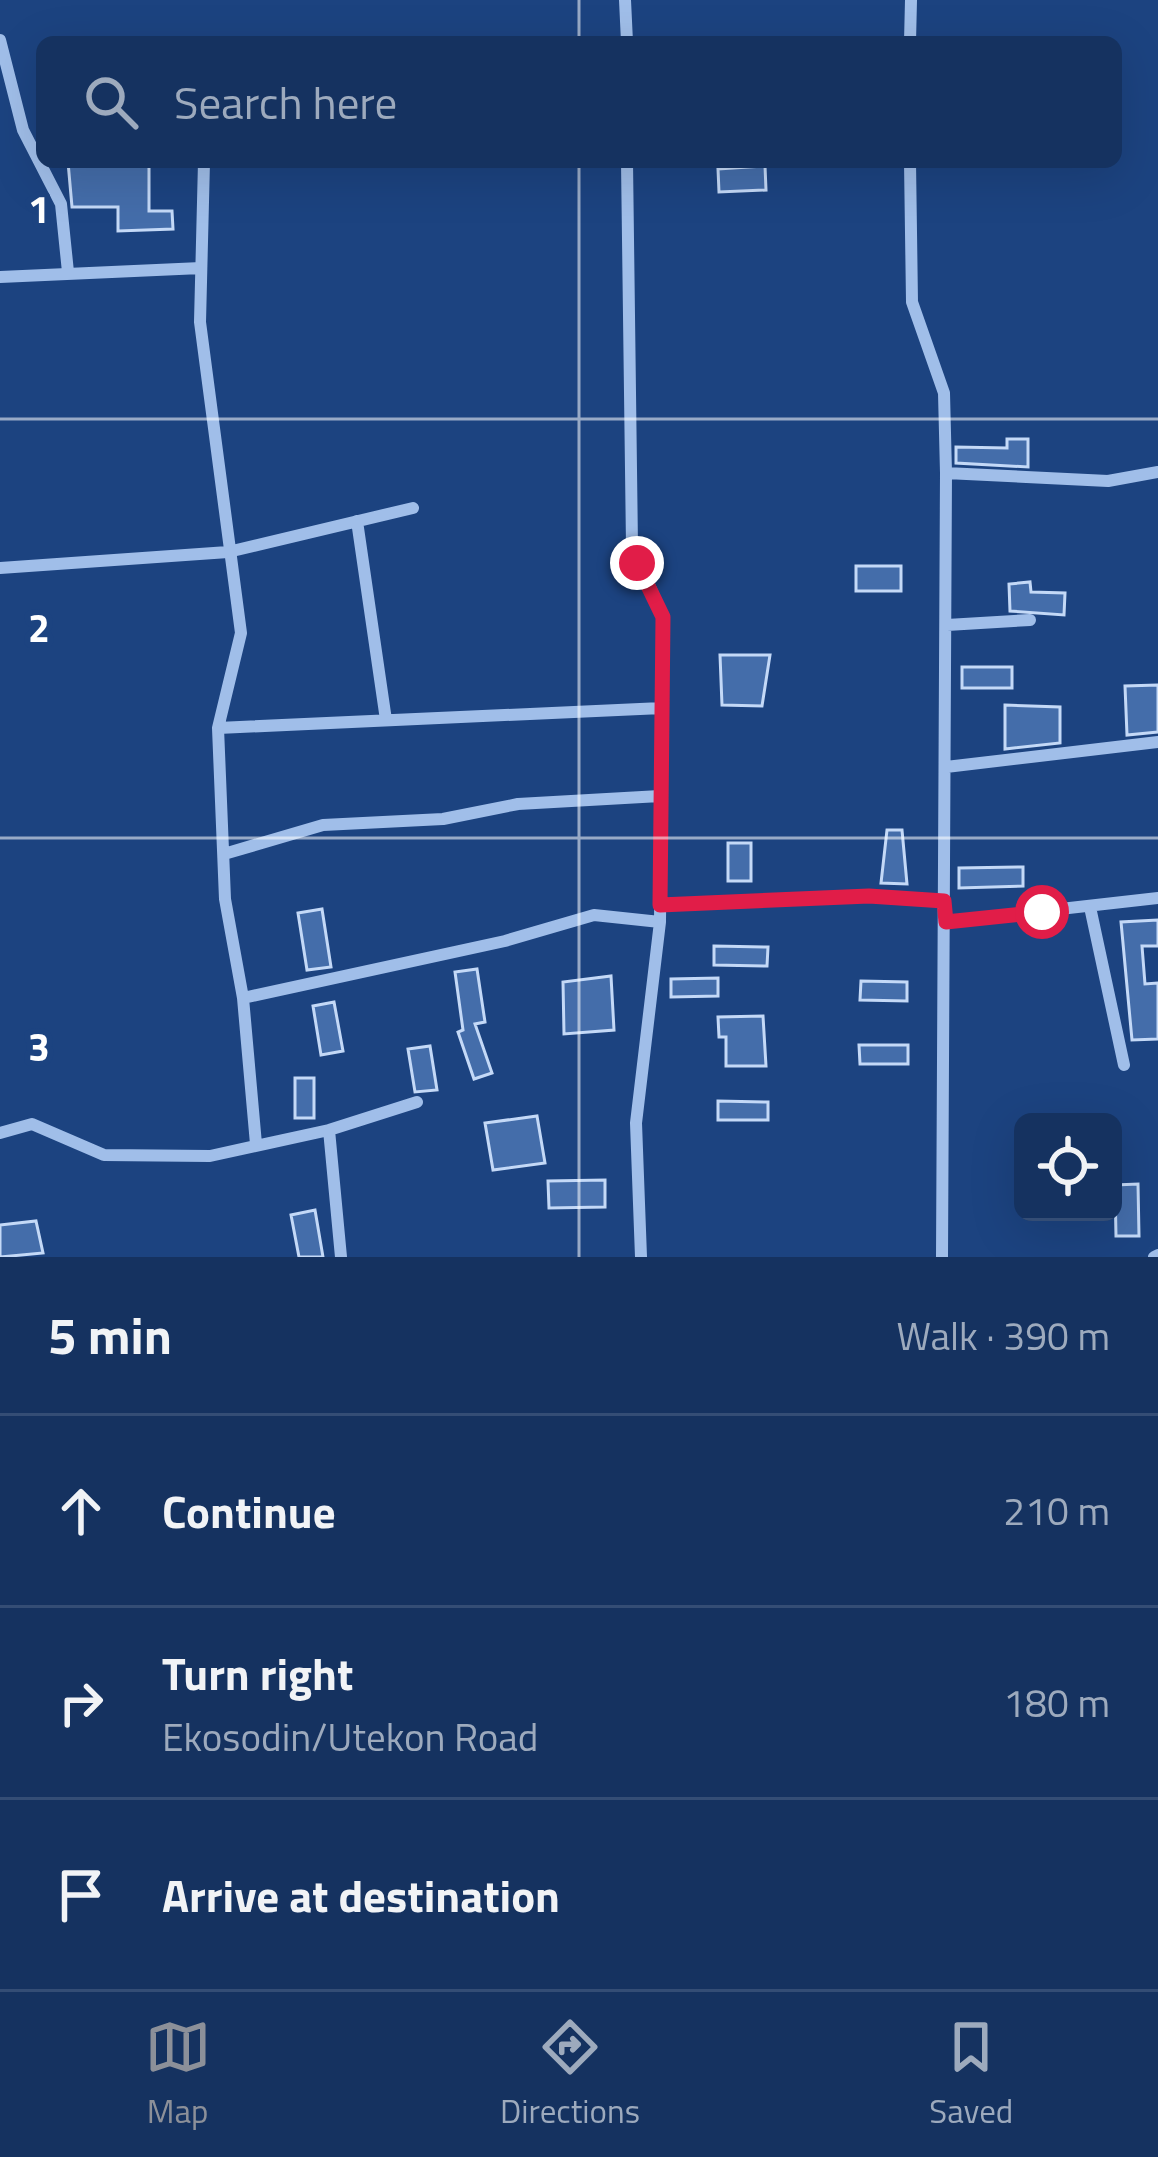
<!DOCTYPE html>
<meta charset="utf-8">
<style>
:root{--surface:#153260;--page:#223e69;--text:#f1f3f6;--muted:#9daabd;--line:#344d75;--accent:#8c9099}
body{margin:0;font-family:"Titillium Web",sans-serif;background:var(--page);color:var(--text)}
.controls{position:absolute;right:36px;bottom:36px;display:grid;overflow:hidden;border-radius:18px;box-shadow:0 12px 48px #0002}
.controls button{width:108px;height:108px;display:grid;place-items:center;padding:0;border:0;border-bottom:3px solid var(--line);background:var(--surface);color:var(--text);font:60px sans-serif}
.stop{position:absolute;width:36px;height:36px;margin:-27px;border:9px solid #e11d48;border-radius:50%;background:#fff}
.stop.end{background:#e11d48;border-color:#fff;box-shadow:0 3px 12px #0008}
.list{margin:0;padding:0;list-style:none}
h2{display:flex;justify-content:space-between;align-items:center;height:156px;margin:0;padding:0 48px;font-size:51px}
h2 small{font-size:39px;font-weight:400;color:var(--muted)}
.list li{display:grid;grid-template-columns:78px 1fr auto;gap:36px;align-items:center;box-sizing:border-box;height:192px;padding:0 48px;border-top:3px solid var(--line)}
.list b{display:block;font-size:45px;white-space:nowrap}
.list p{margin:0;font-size:39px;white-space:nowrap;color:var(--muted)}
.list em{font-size:39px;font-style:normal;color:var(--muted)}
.icon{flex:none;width:66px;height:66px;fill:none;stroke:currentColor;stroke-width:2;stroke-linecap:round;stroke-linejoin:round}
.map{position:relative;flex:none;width:1158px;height:1257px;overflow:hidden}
.search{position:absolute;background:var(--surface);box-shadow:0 12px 48px #0002;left:36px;right:36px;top:36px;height:132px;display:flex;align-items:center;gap:30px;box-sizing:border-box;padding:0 42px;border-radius:18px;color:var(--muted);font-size:45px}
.sheet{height:732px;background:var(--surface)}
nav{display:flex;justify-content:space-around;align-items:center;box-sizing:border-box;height:168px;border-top:3px solid var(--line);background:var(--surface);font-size:33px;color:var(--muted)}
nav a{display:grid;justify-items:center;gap:6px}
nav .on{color:var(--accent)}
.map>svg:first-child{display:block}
</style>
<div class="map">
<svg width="1158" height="1257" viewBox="0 0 1158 1257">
<rect width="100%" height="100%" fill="#1c4380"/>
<path fill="#446daa" stroke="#c4d9f7" stroke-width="3" d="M 68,162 L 149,162 L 149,211 L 172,211 L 173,229 L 118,231 L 118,207 L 72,207 Z
M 765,166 L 766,190 L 719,192 L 718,169 Z
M 1007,439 L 1028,439 L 1028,467 L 956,463 L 956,447 L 1007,448 Z
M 856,566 L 901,566 L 901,591 L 856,591 Z
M 1030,582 L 1031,592 L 1065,593 L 1064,615 L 1010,611 L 1009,584 Z
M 720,655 L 770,655 L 762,706 L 722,705 Z
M 962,667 L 1012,667 L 1012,688 L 962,688 Z
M 1158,685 L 1158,732 L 1127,735 L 1125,686 Z
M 1005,705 L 1060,707 L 1060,743 L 1005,749 Z
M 887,830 L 902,830 L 907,884 L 881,883 Z
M 728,843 L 751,843 L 751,881 L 728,881 Z
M 1023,867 L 1023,886 L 959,888 L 959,868 Z
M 322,909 L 331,967 L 307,970 L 298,913 Z
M 1158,920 L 1158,946 L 1142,946 L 1145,984 L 1158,983 L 1158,1039 L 1132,1040 L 1121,922 Z
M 714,946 L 768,947 L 767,966 L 714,965 Z
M 477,969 L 485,1022 L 475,1024 L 492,1073 L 474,1079 L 458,1032 L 463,1030 L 455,972 Z
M 611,976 L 614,1030 L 564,1034 L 563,982 Z
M 718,978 L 718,996 L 671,997 L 671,979 Z
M 861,981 L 907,982 L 907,1001 L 860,1000 Z
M 334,1002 L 343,1051 L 321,1055 L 313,1006 Z
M 763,1016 L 766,1066 L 726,1066 L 726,1037 L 719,1037 L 718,1017 Z
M 859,1045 L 908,1045 L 908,1064 L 860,1064 Z
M 430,1046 L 437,1090 L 415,1092 L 408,1049 Z
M 295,1078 L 314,1078 L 314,1118 L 295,1118 Z
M 718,1101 L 768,1102 L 768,1120 L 718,1120 Z
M 537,1116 L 545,1163 L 493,1170 L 485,1123 Z
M 605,1180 L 605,1207 L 549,1208 L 548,1181 Z
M 1138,1184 L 1139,1236 L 1116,1236 L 1115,1185 Z
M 315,1210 L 323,1257 L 299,1257 L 291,1215 Z
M 36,1221 L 43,1253 L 0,1257 L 0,1225 Z"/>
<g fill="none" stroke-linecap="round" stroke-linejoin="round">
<path stroke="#a0bee9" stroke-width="12" d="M 625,0 L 627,42
M 0,40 L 23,130 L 61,204 L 68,272
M 910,42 L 911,0
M 204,162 L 200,322 L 241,633 L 218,728 L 225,899 L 243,998 L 256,1144
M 627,162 L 632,546 L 663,617 L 660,922 L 636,1123 L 641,1257
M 910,162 L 912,302 L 944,393 L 946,473 L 942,1257
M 0,277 L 201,268
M 946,473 L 1108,481 L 1158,472
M 357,521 L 386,720
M 0,568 L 228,552 L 413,508
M 947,625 L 1030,620
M 218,728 L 662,708
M 946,767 L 1158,742
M 224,854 L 323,825 L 443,819 L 518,804 L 660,796
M 660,905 L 869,896 L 945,901
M 1090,907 L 1124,1065
M 946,922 L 1158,898
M 243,998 L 505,941 L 594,915 L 660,922
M 329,1130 L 341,1257
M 0,1133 L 32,1124 L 104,1155 L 210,1156 L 329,1130 L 417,1102
M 1154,1257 L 1158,1255"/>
</g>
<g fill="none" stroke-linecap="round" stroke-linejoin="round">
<path stroke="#e11d48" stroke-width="15" d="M 637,563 L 663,617 L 660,905 L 869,896 L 944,901 L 946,922 L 1042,912"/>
</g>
<path fill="none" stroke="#fff" stroke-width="3" stroke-opacity="0.55" d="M 579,0 L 579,42M 579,162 L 579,1257M 0,419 L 1158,419M 0,838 L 1158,838"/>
<g font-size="39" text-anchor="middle" font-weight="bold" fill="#fff" stroke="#1c4380" stroke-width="12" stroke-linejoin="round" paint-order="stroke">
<text x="39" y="223">1</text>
<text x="39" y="642">2</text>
<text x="39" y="1061">3</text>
</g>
</svg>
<div class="controls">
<button><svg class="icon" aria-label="locate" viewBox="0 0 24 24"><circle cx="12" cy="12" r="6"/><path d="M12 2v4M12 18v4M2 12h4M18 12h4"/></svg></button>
</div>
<div class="stop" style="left:1042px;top:912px"></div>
<div class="stop end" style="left:637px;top:563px"></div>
<div class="search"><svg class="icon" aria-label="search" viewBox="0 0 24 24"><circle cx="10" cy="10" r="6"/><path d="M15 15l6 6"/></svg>Search here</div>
</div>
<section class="sheet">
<h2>5 min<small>Walk · 390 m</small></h2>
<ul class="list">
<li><svg class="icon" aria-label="ahead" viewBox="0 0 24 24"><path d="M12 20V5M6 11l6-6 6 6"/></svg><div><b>Continue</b></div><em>210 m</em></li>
<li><svg class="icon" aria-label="right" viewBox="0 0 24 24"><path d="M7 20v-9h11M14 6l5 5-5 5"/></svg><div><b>Turn right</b><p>Ekosodin/Utekon Road</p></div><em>180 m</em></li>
<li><svg class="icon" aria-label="arrive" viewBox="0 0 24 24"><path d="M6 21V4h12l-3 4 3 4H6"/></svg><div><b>Arrive at destination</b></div></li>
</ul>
</section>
<nav>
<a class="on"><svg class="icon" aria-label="map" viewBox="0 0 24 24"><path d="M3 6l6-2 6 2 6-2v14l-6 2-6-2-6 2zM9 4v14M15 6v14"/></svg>Map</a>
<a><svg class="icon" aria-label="directions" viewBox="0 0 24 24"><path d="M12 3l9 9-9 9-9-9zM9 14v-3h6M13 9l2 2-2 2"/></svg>Directions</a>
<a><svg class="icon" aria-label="saved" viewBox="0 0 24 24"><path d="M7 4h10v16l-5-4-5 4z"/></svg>Saved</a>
</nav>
